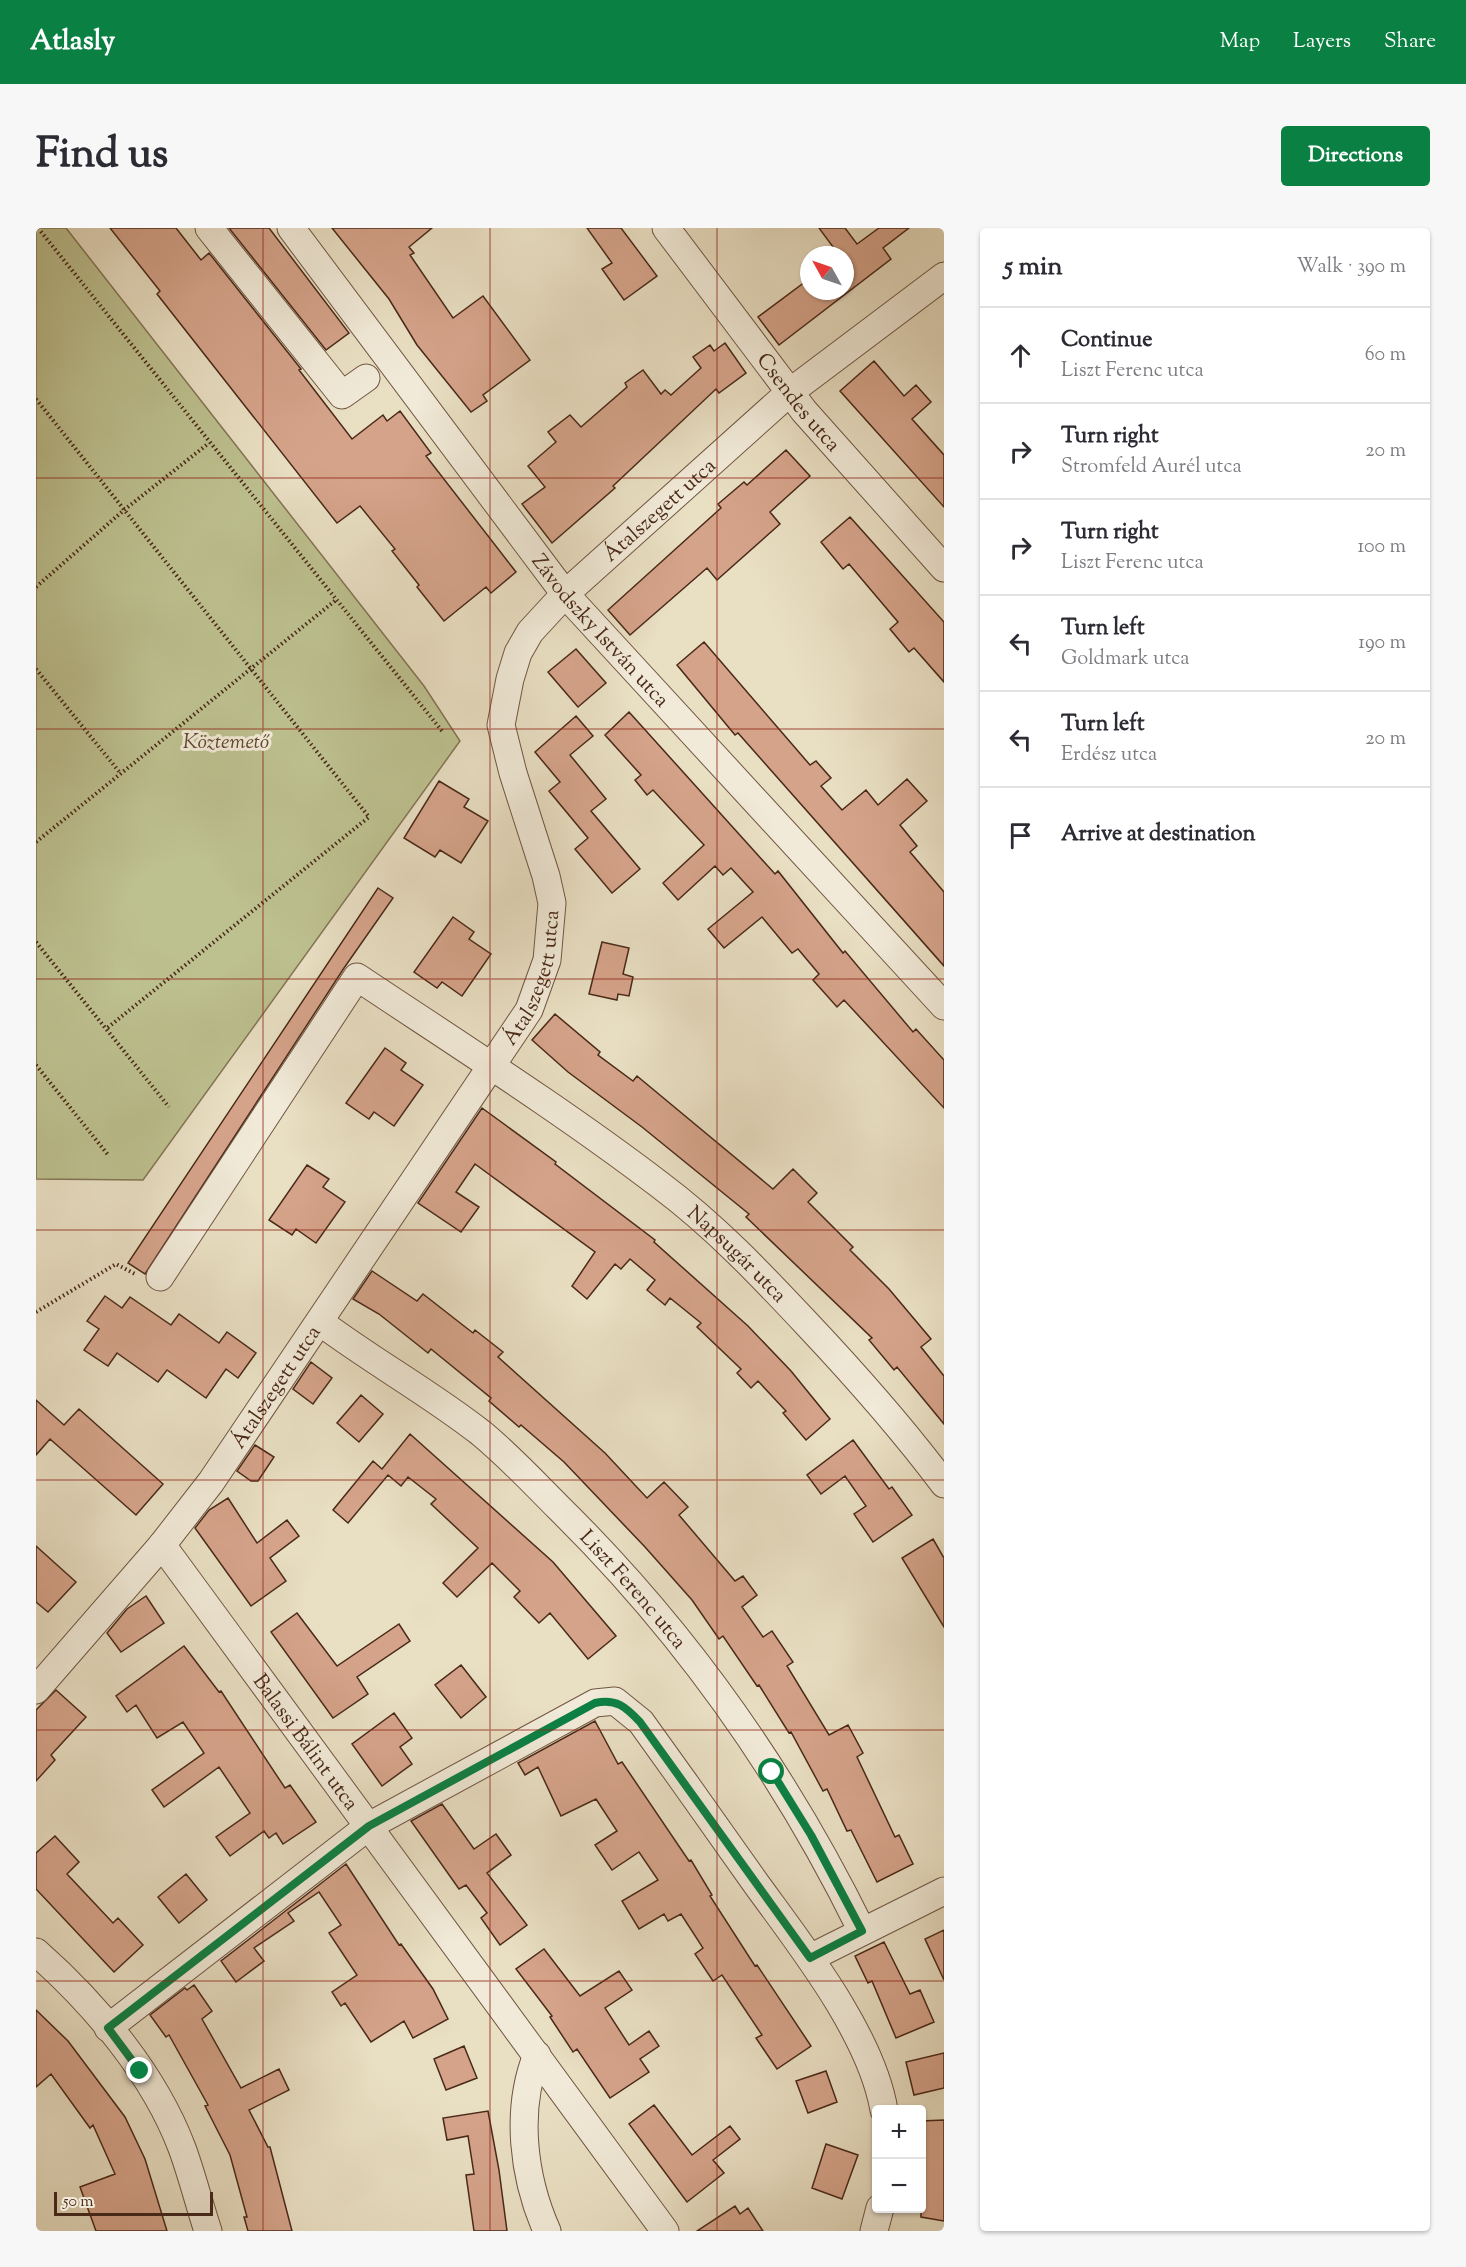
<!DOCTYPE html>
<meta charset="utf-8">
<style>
:root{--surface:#fff;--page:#f7f7f7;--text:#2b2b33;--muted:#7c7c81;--line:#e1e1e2;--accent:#0b8043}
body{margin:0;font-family:"Sorts Mill Goudy",serif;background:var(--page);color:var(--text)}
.controls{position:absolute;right:18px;bottom:18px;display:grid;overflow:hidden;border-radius:6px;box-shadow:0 2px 4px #0004}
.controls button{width:54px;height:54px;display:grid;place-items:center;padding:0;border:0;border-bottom:2px solid var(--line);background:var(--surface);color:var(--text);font:30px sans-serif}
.compass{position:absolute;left:764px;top:18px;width:54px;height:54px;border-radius:50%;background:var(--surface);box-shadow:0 2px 4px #0004;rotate:310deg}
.scale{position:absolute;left:18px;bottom:15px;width:159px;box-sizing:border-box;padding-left:6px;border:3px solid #492918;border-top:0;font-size:16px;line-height:21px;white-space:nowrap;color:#492918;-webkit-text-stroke:4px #f1ead8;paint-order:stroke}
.stop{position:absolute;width:18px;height:18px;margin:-14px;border:4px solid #0b8043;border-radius:50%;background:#fff}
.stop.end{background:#0b8043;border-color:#fff;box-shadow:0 2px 6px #0008}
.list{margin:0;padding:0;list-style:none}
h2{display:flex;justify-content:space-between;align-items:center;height:78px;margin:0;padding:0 24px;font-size:26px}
h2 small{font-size:20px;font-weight:400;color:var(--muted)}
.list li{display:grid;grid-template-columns:39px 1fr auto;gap:18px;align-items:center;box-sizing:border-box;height:96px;padding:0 24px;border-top:2px solid var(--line)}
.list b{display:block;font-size:22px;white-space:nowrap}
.list p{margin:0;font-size:20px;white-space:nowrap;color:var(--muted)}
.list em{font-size:20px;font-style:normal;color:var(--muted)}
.icon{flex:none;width:33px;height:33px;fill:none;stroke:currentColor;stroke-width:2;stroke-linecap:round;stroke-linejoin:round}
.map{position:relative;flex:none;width:908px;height:2003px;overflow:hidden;border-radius:6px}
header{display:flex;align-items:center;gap:36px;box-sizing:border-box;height:84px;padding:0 30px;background:var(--accent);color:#fff}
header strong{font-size:28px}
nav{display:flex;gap:33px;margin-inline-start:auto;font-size:21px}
.intro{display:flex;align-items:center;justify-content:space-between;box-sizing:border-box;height:144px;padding:0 36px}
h1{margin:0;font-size:42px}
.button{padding:15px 27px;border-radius:6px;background:var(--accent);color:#fff;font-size:21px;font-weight:700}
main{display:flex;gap:36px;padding:0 36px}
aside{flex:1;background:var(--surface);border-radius:6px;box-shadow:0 2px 4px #0004}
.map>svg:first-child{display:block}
</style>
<header>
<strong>Atlasly</strong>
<nav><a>Map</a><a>Layers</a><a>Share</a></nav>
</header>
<div class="intro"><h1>Find us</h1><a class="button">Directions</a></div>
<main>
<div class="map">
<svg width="908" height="2003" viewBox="0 0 908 2003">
<rect width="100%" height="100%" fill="#e9dfc3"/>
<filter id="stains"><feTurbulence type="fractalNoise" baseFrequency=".00333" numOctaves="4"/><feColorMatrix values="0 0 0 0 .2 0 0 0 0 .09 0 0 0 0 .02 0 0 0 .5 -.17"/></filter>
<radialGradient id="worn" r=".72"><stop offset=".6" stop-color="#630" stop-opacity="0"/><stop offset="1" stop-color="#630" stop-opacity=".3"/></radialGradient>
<path fill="#bdc08f" stroke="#837454" stroke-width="1.5" d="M 0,0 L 30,0 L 388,458 L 424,513 L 107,952 L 0,951 Z"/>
<path fill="#d5a38a" stroke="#492918" stroke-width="1.5" d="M 74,0 L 140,0 L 165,32 L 173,25 L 265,141 L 263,142 L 316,211 L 347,187 L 351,193 L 364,183 L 395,225 L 390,228 L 480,344 L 455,365 L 450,359 L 408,393 L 381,359 L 383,357 L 356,323 L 359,321 L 324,278 L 301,295 L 121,66 L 124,63 Z
M 193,0 L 233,0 L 313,105 L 290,122 Z
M 296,0 L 396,0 L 373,19 L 378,25 L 374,27 L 417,90 L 447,68 L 494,132 L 447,167 L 451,173 L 435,184 L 381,117 L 353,71 Z
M 551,0 L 585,0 L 621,48 L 588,72 L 566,41 L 576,35 Z
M 783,0 L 809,0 L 821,16 L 843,0 L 873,0 L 847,20 L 855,31 L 743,117 L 722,89 L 773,51 L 773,63 L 809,63 L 809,27 L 803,27 Z
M 689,115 L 710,145 L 683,165 L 680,161 L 577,258 L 579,260 L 516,315 L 486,276 L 509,259 L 492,238 L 520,214 L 512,204 L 534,187 L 545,199 L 591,159 L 589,155 L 607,142 L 625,166 L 629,162 L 635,167 L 665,140 L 657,129 L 674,117 L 678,123 Z
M 838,133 L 868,168 L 880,157 L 895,174 L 876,191 L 908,227 L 908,279 L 804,163 Z
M 750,222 L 774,248 L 734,284 L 744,296 L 681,352 L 671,340 L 594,407 L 572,382 L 685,280 L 682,276 L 708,254 L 711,257 Z
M 814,289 L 908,394 L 908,454 L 878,420 L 873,424 L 854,401 L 862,394 L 813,336 L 807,341 L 785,314 Z
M 668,414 L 774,537 L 780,533 L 795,550 L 785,558 L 806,582 L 830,562 L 842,577 L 871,551 L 891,573 L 864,597 L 881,618 L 874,624 L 908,664 L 908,738 L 702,505 L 699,507 L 641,437 Z
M 540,421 L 570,455 L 542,479 L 512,444 Z
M 593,484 L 739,646 L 742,643 L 807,725 L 809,723 L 877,804 L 880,801 L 908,832 L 908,880 L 808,772 L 801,779 L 777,752 L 783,746 L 762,721 L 756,725 L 726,689 L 688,720 L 672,701 L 717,664 L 695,640 L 687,647 L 679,638 L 642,672 L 627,655 L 668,617 L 617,562 L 611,567 L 599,552 L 605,547 L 569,507 Z
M 540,488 L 557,508 L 534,527 L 570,571 L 555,583 L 604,641 L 576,665 L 539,621 L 552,610 L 513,563 L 524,554 L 499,524 Z
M 403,553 L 433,571 L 428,579 L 452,593 L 425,635 L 404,622 L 399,629 L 368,610 Z
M 342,660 L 357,670 L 308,740 L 109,1046 L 92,1035 Z
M 417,689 L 438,704 L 433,711 L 455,726 L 426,768 L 406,754 L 401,760 L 378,744 Z
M 566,714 L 593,720 L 587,746 L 597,749 L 593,768 L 582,766 L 581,772 L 553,766 Z
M 519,786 L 564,824 L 562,827 L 597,853 L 601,848 L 737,961 L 757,941 L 781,965 L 772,974 L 817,1019 L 814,1022 L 853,1061 L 895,1111 L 885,1119 L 908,1148 L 908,1196 L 861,1139 L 858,1142 L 833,1112 L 836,1110 L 710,989 L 713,986 L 606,899 L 532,844 L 496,812 Z
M 349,820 L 370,835 L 365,842 L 387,857 L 358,898 L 338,884 L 333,891 L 310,875 Z
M 446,880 L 520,934 L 519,936 L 619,1012 L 618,1014 L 712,1098 L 755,1143 L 794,1191 L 770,1212 L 747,1185 L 750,1183 L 722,1153 L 715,1160 L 701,1145 L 705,1141 L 661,1099 L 665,1095 L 634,1070 L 629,1077 L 611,1062 L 619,1052 L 594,1031 L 585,1041 L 579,1036 L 551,1071 L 536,1058 L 559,1024 L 439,936 L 420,964 L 443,979 L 425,1004 L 382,975 Z
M 271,937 L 293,951 L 287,959 L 309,974 L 280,1015 L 260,1001 L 256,1007 L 233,992 Z
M 336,1043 L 381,1073 L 387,1066 L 437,1105 L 439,1102 L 467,1124 L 462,1129 L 569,1225 L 611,1270 L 628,1254 L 652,1279 L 643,1287 L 699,1353 L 707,1348 L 721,1367 L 706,1379 L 727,1409 L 736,1403 L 757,1434 L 751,1438 L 793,1507 L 812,1497 L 827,1525 L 821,1529 L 859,1609 L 863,1607 L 877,1636 L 841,1654 L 815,1602 L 811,1603 L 791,1561 L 787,1563 L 755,1504 L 753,1505 L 723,1457 L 721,1458 L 687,1408 L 683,1411 L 656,1372 L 609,1319 L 528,1234 L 485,1197 L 483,1199 L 453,1173 L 455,1170 L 395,1121 L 392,1125 L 343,1086 L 317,1071 Z
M 69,1068 L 86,1080 L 94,1069 L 135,1097 L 143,1086 L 183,1115 L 191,1104 L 220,1125 L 202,1150 L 190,1141 L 170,1170 L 131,1142 L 122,1154 L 81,1125 L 72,1138 L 48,1122 L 63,1101 L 51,1093 Z
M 275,1134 L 296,1150 L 277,1176 L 257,1161 Z
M 325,1167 L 347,1186 L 323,1214 L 301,1195 Z
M 0,1172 L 28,1197 L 43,1181 L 127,1256 L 100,1287 L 14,1211 L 0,1227 Z
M 374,1206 L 517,1334 L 580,1408 L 552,1431 L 514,1385 L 503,1395 L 478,1369 L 484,1363 L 456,1335 L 421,1369 L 407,1355 L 442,1320 L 395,1276 L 400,1271 L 372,1249 L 365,1258 L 352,1247 L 312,1295 L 297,1282 L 337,1233 L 346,1241 Z
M 817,1212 L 853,1261 L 856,1259 L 876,1287 L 837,1314 L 818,1286 L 830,1278 L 809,1248 L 785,1266 L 771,1247 Z
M 219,1217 L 238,1229 L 222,1253 L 215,1253 L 201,1243 Z
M 192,1270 L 221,1315 L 251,1292 L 263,1308 L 234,1330 L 250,1353 L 215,1378 L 159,1300 L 173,1282 Z
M 897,1311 L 908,1330 L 908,1399 L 866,1330 Z
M 0,1318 L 40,1354 L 12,1384 L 0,1374 Z
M 110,1368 L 128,1395 L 85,1424 L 71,1405 L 91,1381 Z
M 261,1385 L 301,1438 L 363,1396 L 374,1413 L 321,1449 L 332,1466 L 297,1490 L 235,1404 Z
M 148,1418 L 183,1464 L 185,1463 L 249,1560 L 254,1557 L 280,1594 L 247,1616 L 240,1605 L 233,1610 L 228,1603 L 194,1628 L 180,1609 L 214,1585 L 183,1539 L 128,1579 L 116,1562 L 168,1525 L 147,1494 L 121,1510 L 100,1477 L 91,1484 L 80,1468 Z
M 425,1437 L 450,1469 L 425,1490 L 399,1457 Z
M 20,1462 L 50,1489 L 15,1527 L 19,1532 L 0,1553 L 0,1482 Z
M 358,1485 L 376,1510 L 364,1519 L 376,1536 L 346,1558 L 316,1516 Z
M 559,1493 L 582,1536 L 586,1534 L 653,1633 L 655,1632 L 676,1667 L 674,1668 L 719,1738 L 721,1737 L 775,1818 L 741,1841 L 720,1810 L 726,1807 L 686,1747 L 677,1753 L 659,1726 L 667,1720 L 645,1686 L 632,1693 L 628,1686 L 603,1701 L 586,1673 L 622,1652 L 603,1624 L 576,1642 L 559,1617 L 581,1603 L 560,1571 L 525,1588 L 502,1539 L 489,1547 L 482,1535 Z
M 406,1576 L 438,1621 L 460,1606 L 475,1627 L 451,1645 L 491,1697 L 464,1717 L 445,1690 L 451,1685 L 430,1657 L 423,1661 L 375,1593 Z
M 19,1608 L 43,1634 L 31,1646 L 77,1695 L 82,1690 L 107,1717 L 78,1744 L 0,1661 L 0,1625 Z
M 310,1636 L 363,1717 L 365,1716 L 397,1761 L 412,1791 L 377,1810 L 368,1793 L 335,1814 L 309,1775 L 305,1778 L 296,1764 L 321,1747 L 293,1705 L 305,1697 L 283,1664 L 252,1685 L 258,1693 L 218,1720 L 228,1733 L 200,1754 L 185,1733 Z
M 150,1646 L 171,1672 L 143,1695 L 122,1669 Z
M 908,1702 L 908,1752 L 889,1711 Z
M 848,1714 L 874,1766 L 884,1762 L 898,1794 L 860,1810 L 836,1753 L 832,1755 L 819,1728 Z
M 508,1721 L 544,1768 L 583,1743 L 596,1762 L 569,1780 L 593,1817 L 613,1803 L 623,1818 L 604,1831 L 613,1844 L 574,1870 L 541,1821 L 537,1824 L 514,1789 L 516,1788 L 480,1741 Z
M 158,1757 L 176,1783 L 166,1791 L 205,1860 L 243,1841 L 253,1862 L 213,1882 L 232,1919 L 234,1919 L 256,2003 L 212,2003 L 208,1989 L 211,1989 L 194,1927 L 169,1878 L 172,1877 L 133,1807 L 130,1809 L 114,1787 L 149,1760 L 151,1762 Z
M 0,1782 L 32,1813 L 89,1889 L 109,1931 L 131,2003 L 60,2003 L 44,1959 L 79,1946 L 57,1897 L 54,1900 L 15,1846 L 0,1859 Z
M 428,1818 L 441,1850 L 410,1862 L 398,1831 Z
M 908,1825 L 908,1860 L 878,1867 L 870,1834 Z
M 790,1843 L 801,1874 L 772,1885 L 760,1853 Z
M 618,1877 L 656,1927 L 694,1898 L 704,1911 L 677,1932 L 688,1945 L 651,1974 L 593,1896 Z
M 452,1883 L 463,1942 L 471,2003 L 438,2003 L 430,1947 L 438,1946 L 432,1908 L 411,1912 L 407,1890 Z
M 908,1892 L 908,1993 L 885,1989 L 885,1893 Z
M 790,1916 L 822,1927 L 806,1971 L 776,1960 Z
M 699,1978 L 704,1986 L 712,1980 L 727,2003 L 661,2003 Z"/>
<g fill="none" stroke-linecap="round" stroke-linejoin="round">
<g stroke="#715643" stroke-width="29">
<g id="minor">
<path d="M 173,0 L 306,167 L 330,150"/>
<path id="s1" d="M 255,0 L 529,366 L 908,778"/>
<path id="s2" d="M 630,0 L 768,183 L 908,340"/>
<path id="s3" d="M 124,1049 L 321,749 C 423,817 527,883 624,957 C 679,998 726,1048 772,1097 C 820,1148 866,1200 908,1256"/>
<path id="s4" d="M 284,1094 C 336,1133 394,1165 445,1205 C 473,1228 498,1255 523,1280 C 648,1403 749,1546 826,1703"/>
<path id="s5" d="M 126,1317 L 629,2003"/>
<path id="s6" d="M 0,1462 L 126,1317 L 175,1254 L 493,782 L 511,732 L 516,675 L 510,648 L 477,545 L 465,497 L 474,451 L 482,425 L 494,404 L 529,366 L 754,164 L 908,48"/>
<path d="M 0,1724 C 59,1776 118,1846 146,1920 C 156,1947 163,1976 172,2003"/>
<path d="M 774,1730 L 908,1663"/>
<path d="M 72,1800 L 333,1598 L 559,1475 L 579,1473 L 605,1494 C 644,1548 683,1603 721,1657 C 766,1719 835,1806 848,1882"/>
<path d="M 501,1827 C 479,1882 487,1949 511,2003"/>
<path d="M 838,2003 L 844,1980"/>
</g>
</g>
<path stroke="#492918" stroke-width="4" stroke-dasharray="1.5 3" stroke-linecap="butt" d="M 2,0 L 406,503
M 0,171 L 333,589 L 70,801
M 0,359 L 88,282 L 173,215
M 0,441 L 85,546
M 0,614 L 300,372
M 0,714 L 133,879
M 0,837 L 73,928
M 0,1084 L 80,1036 L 101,1047"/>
<use href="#minor" stroke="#f1ead8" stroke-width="27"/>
</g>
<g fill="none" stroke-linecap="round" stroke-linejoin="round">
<path stroke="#0b8043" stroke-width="8" d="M 104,1843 L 72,1800 L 333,1598 L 559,1475 C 580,1470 590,1479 604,1494 L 774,1730 L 826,1703 L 775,1607 L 736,1544"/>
</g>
<path fill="none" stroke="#8f2418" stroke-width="1.5" stroke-opacity="0.55" d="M 227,0 L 227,2003M 454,0 L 454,2003M 681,0 L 681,2003M 0,250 L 908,250M 0,501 L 908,501M 0,751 L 908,751M 0,1002 L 908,1002M 0,1252 L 908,1252M 0,1502 L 908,1502M 0,1753 L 908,1753"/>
<g text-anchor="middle" stroke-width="6" stroke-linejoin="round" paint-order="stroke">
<g font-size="21" fill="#492918" stroke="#f1ead8">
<text dy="7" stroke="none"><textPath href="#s2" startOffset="219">Csendes utca</textPath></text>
<text dy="7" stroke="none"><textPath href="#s6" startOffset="1413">Átalszegett utca</textPath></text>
<text dy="7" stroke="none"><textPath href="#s1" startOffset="508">Závodszky István utca</textPath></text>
<text dy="7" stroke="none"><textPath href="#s6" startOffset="873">Átalszegett utca</textPath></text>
<text dy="7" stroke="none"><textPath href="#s3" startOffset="830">Napsugár utca</textPath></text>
<text dy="7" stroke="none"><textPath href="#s6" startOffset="387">Átalszegett utca</textPath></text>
<text dy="7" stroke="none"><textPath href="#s4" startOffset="414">Liszt Ferenc utca</textPath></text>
<text dy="7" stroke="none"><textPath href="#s5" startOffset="244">Balassi Bálint utca</textPath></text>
</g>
<g font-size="21" font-style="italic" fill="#604730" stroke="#f1ead8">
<text x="190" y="520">Köztemető</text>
</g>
</g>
<rect width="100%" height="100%" filter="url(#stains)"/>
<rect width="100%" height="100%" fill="url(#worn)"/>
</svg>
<div class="controls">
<button>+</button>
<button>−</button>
</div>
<svg class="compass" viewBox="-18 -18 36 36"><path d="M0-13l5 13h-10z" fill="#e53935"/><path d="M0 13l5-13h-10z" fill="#7c7c81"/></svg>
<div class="scale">50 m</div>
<div class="stop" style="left:736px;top:1544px"></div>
<div class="stop end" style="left:104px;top:1843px"></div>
</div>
<aside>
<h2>5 min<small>Walk · 390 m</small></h2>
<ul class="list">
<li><svg class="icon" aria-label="ahead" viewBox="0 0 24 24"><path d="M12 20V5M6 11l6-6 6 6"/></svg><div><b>Continue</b><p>Liszt Ferenc utca</p></div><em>60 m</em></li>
<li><svg class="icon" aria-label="right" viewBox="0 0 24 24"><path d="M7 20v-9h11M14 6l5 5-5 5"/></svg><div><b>Turn right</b><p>Stromfeld Aurél utca</p></div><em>20 m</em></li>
<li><svg class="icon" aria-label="right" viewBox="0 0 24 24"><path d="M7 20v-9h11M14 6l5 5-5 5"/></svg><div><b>Turn right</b><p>Liszt Ferenc utca</p></div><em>100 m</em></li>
<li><svg class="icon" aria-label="left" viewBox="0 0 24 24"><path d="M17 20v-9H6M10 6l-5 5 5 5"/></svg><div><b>Turn left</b><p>Goldmark utca</p></div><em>190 m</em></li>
<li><svg class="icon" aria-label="left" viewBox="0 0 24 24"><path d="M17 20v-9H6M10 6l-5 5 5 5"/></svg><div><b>Turn left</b><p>Erdész utca</p></div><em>20 m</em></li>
<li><svg class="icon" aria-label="arrive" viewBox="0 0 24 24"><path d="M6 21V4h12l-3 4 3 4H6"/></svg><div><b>Arrive at destination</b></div></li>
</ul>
</aside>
</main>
